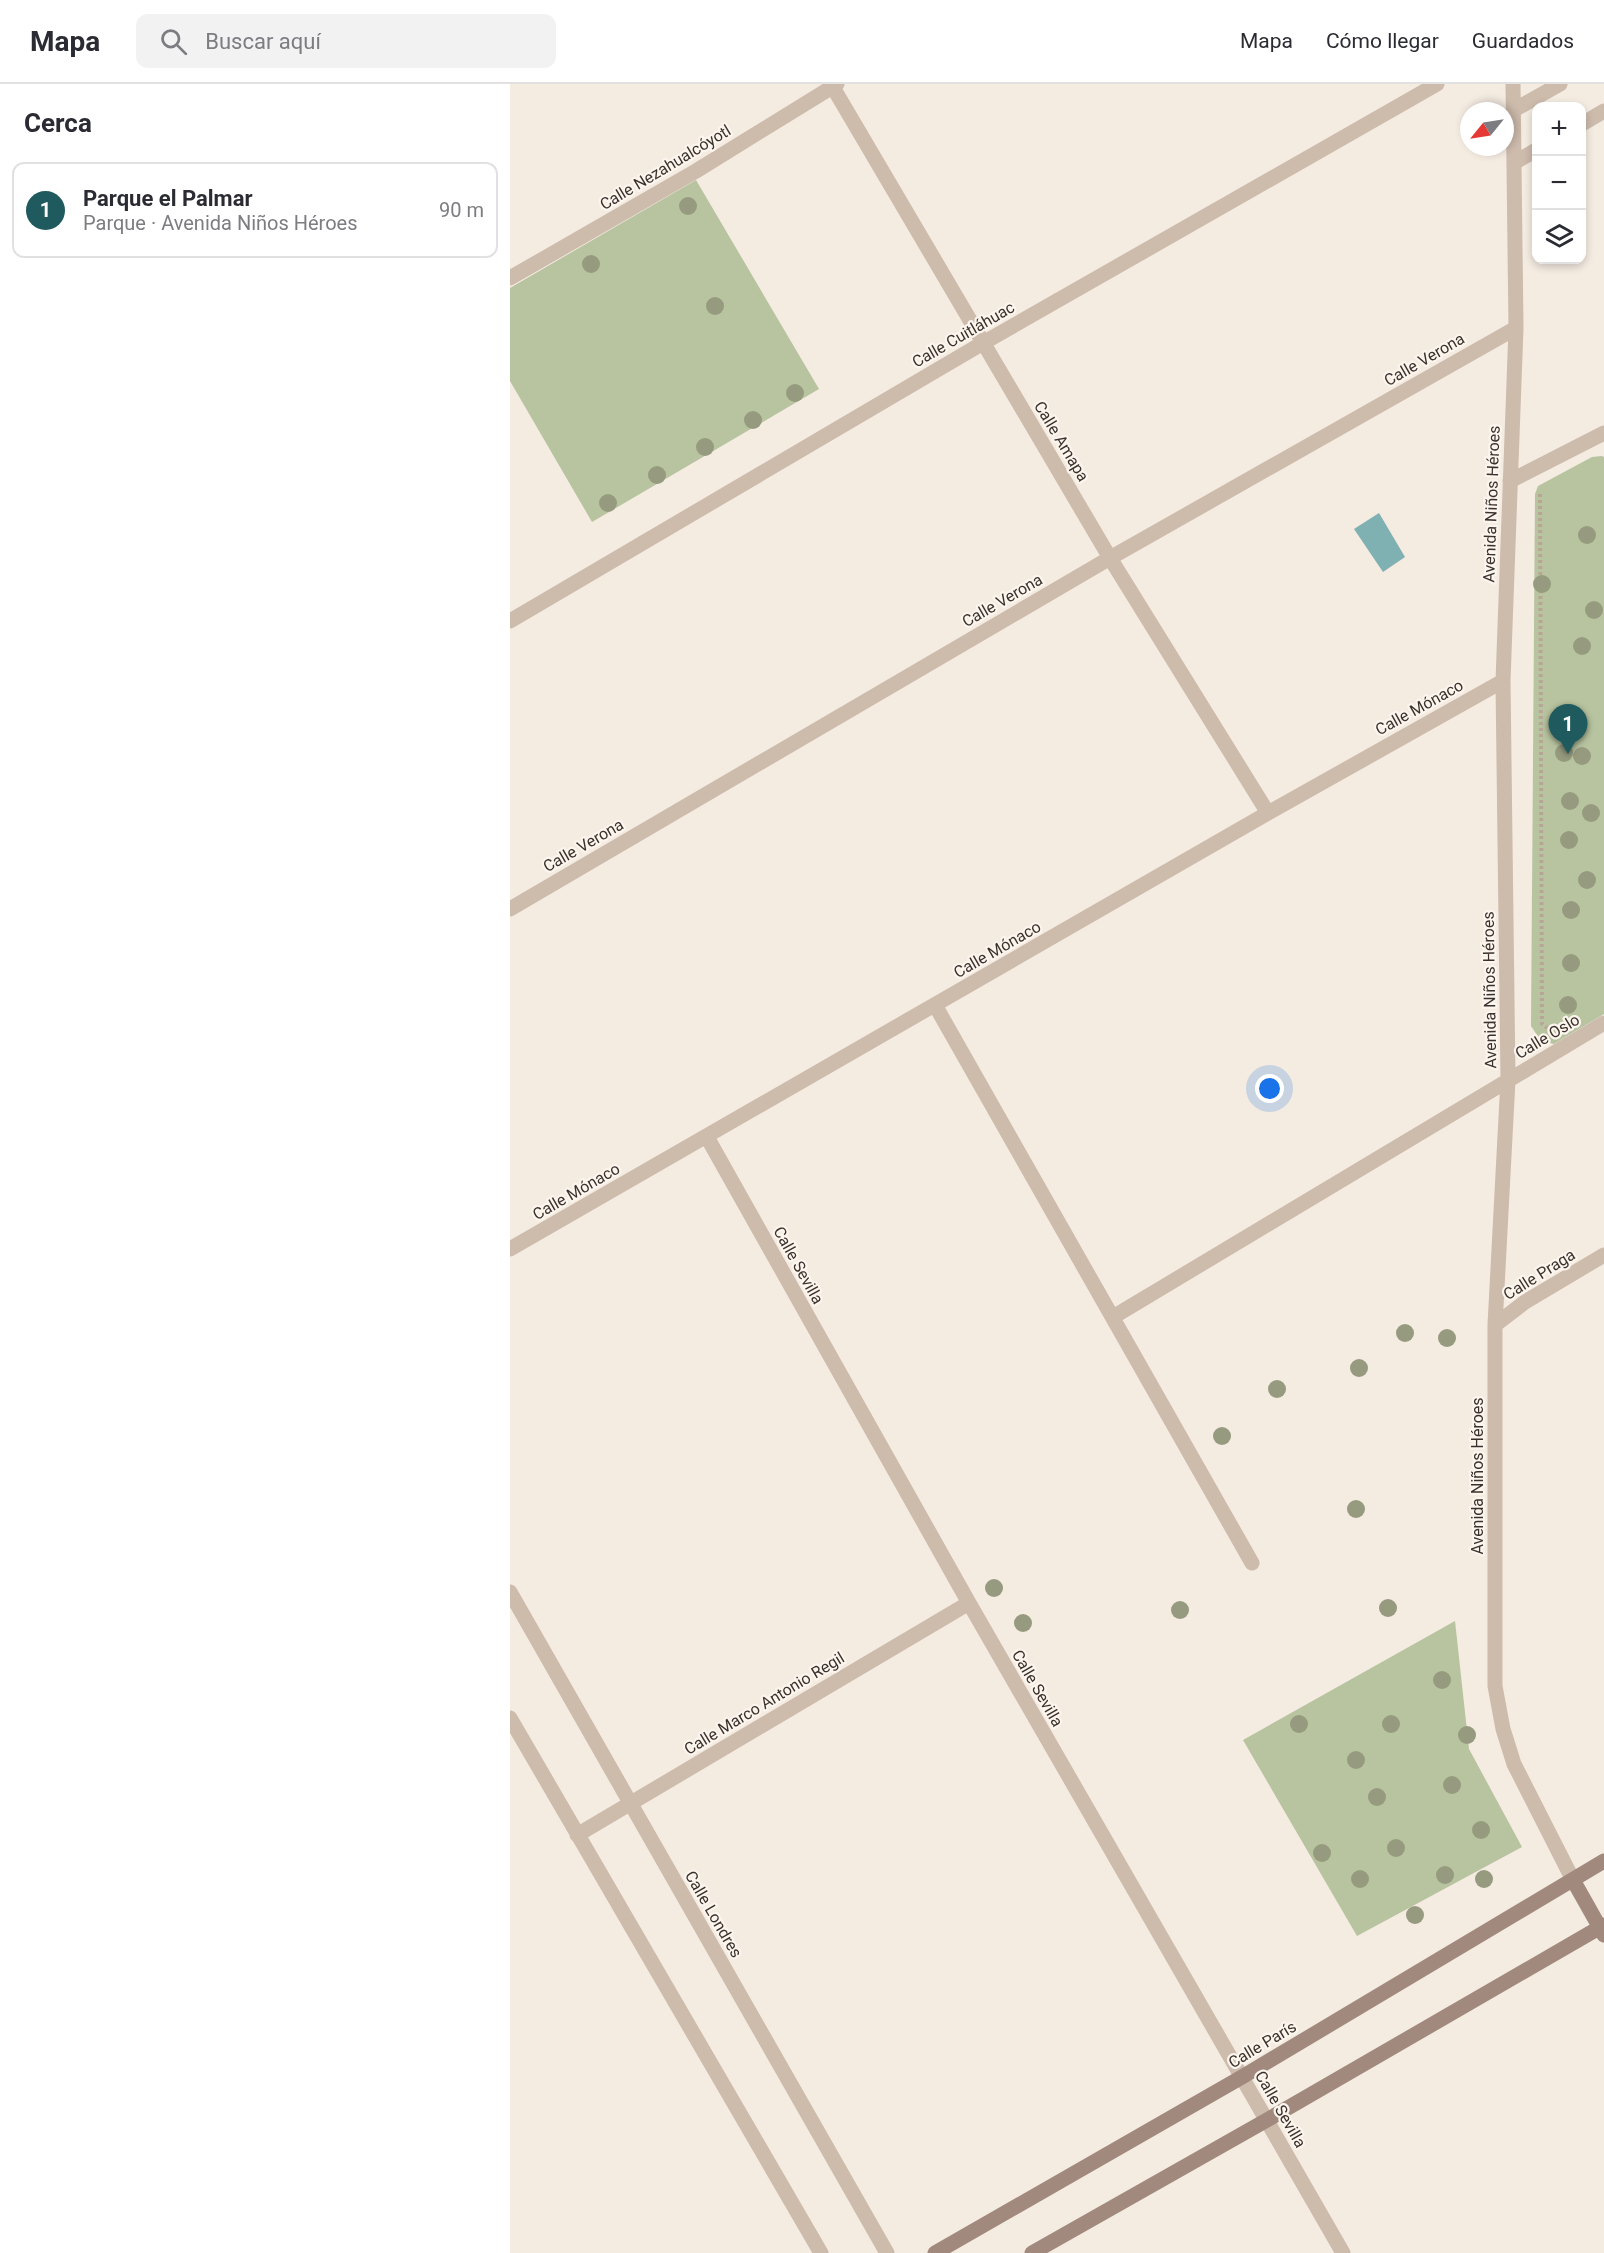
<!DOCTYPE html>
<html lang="es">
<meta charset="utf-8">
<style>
:root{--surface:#fff;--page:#f2f2f3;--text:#2b2b33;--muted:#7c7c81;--line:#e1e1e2;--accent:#1f5a5e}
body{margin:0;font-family:Roboto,sans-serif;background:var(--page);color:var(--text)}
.controls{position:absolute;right:18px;top:18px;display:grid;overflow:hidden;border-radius:12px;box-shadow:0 3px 9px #0003}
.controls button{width:54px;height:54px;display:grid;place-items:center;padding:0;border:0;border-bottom:2px solid var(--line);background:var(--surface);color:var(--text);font:30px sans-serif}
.compass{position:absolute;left:950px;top:18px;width:54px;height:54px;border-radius:50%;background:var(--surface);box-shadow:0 3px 9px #0003;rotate:240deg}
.you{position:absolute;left:760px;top:1005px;width:21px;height:21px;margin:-15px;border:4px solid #fff;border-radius:50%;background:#1a73e8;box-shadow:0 0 0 9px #1a73e833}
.badge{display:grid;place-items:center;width:39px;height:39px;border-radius:50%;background:var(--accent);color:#fff;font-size:20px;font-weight:700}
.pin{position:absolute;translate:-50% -50px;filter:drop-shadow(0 2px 3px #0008)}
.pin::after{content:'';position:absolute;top:32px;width:21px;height:18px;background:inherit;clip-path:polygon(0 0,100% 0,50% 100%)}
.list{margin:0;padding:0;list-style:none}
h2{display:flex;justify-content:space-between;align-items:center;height:78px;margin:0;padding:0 24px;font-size:26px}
h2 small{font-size:20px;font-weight:400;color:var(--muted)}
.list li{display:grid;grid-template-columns:39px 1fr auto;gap:18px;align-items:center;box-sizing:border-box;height:96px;margin:0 12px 12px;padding:0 12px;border:2px solid var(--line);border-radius:12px}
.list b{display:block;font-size:22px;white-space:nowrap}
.list p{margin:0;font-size:20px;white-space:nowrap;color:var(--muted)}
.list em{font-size:20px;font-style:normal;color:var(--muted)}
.icon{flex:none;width:33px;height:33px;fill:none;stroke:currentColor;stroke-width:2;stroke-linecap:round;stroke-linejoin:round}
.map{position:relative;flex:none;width:1094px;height:2169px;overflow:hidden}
header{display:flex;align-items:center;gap:36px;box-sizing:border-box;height:84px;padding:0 30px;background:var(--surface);border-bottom:2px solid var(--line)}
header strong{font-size:28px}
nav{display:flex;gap:33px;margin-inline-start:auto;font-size:21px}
.search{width:420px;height:54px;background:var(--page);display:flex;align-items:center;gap:15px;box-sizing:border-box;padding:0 21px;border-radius:12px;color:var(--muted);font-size:22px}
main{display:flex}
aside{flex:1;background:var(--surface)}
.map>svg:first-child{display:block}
</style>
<header>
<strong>Mapa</strong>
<div class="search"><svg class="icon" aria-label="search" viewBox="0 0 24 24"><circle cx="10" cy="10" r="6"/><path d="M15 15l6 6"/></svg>Buscar aquí</div>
<nav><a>Mapa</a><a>Cómo llegar</a><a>Guardados</a></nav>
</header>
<main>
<aside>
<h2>Cerca<small></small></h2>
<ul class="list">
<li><span class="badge">1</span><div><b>Parque el Palmar</b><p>Parque · Avenida Niños Héroes</p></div><em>90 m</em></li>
</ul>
</aside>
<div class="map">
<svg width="1094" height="2169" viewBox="0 0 1094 2169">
<rect width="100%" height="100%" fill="#f4ebe1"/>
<path fill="#b8c4a0" d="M 186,96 L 309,305 L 82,438 L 0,297 L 0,204 Z
M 1092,372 L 1094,373 L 1094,930 L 1044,960 L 1031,957 L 1021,942 L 1025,410 L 1028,402 L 1082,373 Z
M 945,1537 L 959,1665 L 1012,1763 L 847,1852 L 733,1656 Z"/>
<path fill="#7fb0b2" d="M 869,429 L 895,473 L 873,488 L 844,445 Z"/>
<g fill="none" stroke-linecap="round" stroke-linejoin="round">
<path stroke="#b9a596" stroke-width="4" stroke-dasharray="3 3" stroke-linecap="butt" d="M 1030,410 L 1032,940 L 1037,944"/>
<path stroke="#cdbbac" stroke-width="15" d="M 321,0 L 600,474 L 758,729
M 1003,0 L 1006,244 L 993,597 L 998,996 L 985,1241 L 985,1602 L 993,1645 L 1004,1680 L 1063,1796
M 1004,26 L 1050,0
M 1072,40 L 1094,27
M 1004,79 L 1026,66
M 0,194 L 186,87 L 327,0
M 1000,397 L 1094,349
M 0,537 L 473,259 L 927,0
M 0,825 L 600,474 L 1006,244
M 425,921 L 742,1479
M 197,1053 L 459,1519 L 833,2169
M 0,1165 L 758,729 L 993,597
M 603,1233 L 1094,939
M 985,1241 L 1015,1218 L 1094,1171
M 0,1508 L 377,2169
M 0,1634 L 311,2169
M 67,1751 L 459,1519"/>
<path stroke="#a18a7d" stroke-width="15" d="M 1063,1796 L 1094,1851
M 425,2169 L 732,1993 L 1094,1777
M 522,2169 L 757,2036 L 1094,1841"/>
</g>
<g fill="#969b7f">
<circle cx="178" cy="122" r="9"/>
<circle cx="81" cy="180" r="9"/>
<circle cx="205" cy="222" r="9"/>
<circle cx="285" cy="309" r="9"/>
<circle cx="243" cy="336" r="9"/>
<circle cx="195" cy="363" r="9"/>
<circle cx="147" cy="391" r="9"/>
<circle cx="98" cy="419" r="9"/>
<circle cx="1077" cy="451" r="9"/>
<circle cx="1032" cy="500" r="9"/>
<circle cx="1084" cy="526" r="9"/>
<circle cx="1072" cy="562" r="9"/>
<circle cx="1063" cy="635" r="9"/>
<circle cx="1054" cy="669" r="9"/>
<circle cx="1072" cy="672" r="9"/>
<circle cx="1060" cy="717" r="9"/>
<circle cx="1081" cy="729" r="9"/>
<circle cx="1059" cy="756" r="9"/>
<circle cx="1077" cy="796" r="9"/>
<circle cx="1061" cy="826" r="9"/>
<circle cx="1061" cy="879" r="9"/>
<circle cx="1058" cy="921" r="9"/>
<circle cx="895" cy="1249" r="9"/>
<circle cx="937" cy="1254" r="9"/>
<circle cx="849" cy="1284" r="9"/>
<circle cx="767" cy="1305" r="9"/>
<circle cx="712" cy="1352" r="9"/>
<circle cx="846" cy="1425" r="9"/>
<circle cx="484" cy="1504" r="9"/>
<circle cx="878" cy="1524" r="9"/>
<circle cx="670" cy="1526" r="9"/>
<circle cx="513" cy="1539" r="9"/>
<circle cx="932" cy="1596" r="9"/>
<circle cx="789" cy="1640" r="9"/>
<circle cx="881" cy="1640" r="9"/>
<circle cx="957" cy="1651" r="9"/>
<circle cx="846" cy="1676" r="9"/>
<circle cx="942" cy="1701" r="9"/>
<circle cx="867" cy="1713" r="9"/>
<circle cx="971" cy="1746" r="9"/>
<circle cx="886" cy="1764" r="9"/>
<circle cx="812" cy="1769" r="9"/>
<circle cx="935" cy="1791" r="9"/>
<circle cx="850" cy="1795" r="9"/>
<circle cx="974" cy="1795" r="9"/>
<circle cx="905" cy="1831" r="9"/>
</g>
<g text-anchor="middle" stroke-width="4.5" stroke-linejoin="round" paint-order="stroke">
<g font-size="16" fill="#3b302b" stroke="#fbf5ee">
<text transform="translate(155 83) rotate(-31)" y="6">Calle Nezahualcóyotl</text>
<text transform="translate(453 250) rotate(-30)" y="6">Calle Cuitláhuac</text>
<text transform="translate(914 275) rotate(-30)" y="6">Calle Verona</text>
<text transform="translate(552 357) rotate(59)" y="6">Calle Amapa</text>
<text transform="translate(981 420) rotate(-88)" y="6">Avenida Niños Héroes</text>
<text transform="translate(492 516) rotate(-30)" y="6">Calle Verona</text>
<text transform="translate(909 623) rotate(-29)" y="6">Calle Mónaco</text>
<text transform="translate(73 761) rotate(-30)" y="6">Calle Verona</text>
<text transform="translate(487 865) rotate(-30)" y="6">Calle Mónaco</text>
<text transform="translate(979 906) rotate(-91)" y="6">Avenida Niños Héroes</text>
<text transform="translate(1037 952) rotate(-31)" y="6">Calle Oslo</text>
<text transform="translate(66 1107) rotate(-30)" y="6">Calle Mónaco</text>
<text transform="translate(289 1181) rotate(61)" y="6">Calle Sevilla</text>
<text transform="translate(1029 1190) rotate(-32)" y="6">Calle Praga</text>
<text transform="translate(967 1392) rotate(-90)" y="6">Avenida Niños Héroes</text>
<text transform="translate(528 1604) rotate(60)" y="6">Calle Sevilla</text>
<text transform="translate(254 1619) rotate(-31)" y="6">Calle Marco Antonio Regil</text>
<text transform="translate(204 1830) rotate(60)" y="6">Calle Londres</text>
<text transform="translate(752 1960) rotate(-31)" y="6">Calle París</text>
<text transform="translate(771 2025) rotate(60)" y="6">Calle Sevilla</text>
</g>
</g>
</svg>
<div class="controls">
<button>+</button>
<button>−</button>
<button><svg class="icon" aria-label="layers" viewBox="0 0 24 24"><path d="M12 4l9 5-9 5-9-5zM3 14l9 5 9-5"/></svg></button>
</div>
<svg class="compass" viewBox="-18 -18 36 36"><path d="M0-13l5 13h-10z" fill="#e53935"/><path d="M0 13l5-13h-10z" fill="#7c7c81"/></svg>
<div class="you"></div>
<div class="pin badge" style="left:1058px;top:670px">1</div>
</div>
</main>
